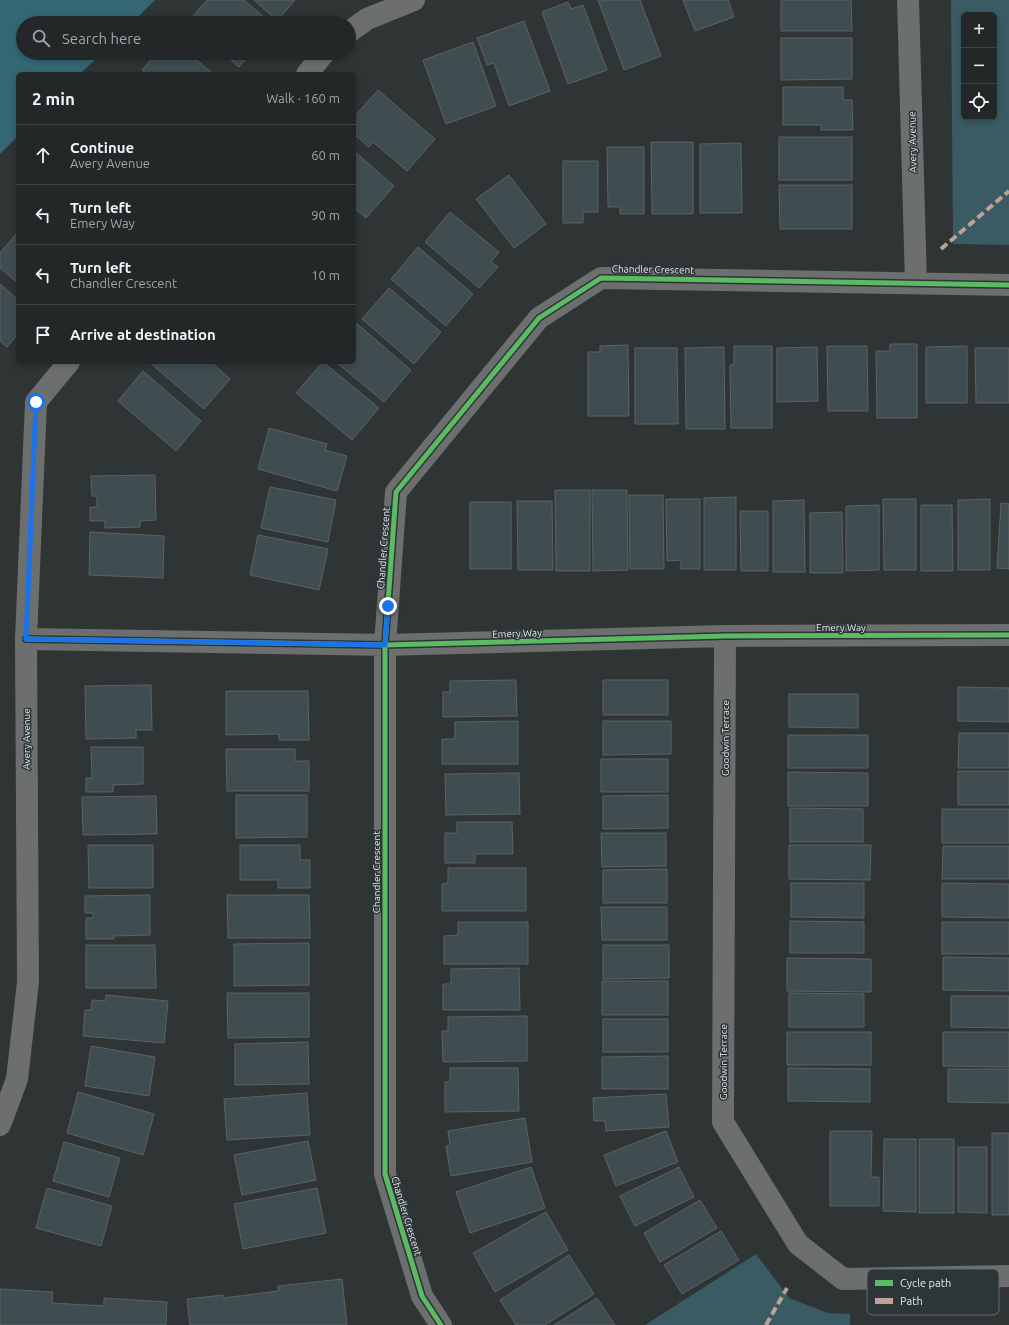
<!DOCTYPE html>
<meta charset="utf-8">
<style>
:root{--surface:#232728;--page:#2b2f30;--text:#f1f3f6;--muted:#a3a5a8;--line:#404445}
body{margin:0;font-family:Ubuntu,sans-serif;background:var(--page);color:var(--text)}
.controls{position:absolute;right:12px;top:12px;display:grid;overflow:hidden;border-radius:6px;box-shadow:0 2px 6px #0003}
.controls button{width:36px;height:36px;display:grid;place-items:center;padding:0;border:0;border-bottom:1px solid var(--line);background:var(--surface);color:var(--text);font:20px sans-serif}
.stop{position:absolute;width:12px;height:12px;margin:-9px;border:3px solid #1a73e8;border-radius:50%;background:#fff}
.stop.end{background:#1a73e8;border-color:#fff;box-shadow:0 1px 4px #0008}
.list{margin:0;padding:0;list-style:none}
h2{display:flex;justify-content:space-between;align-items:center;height:52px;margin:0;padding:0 16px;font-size:17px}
h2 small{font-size:13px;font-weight:400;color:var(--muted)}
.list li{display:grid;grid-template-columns:26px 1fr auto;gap:12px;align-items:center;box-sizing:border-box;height:60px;padding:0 16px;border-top:1px solid var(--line)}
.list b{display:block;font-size:15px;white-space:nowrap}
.list p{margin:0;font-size:13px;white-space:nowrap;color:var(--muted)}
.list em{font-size:13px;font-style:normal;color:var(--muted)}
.icon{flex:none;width:22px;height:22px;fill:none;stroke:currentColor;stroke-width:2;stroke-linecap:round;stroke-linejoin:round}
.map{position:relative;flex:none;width:1009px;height:1325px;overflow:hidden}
.search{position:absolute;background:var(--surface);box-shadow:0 2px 6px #0003;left:16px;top:16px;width:340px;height:44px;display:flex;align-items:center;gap:10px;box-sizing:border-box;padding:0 14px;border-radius:22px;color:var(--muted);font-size:15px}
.panel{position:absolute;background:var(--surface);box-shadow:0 2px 6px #0003;left:16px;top:72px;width:340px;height:292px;border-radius:6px}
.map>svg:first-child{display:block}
</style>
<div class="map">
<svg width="1009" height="1325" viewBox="0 0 1009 1325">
<rect width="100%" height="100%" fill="#2f3435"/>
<path fill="#3a5b64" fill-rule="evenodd" d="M 951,0 L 1009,0 L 1009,245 L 953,244 ZM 964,15 L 994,15 L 994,117 L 964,117 Z
M 756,1254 L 789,1298 L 828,1313 L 850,1314 L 850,1325 L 645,1325 Z"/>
<path fill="#346774" d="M 0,0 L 155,0 L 132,23 L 23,23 L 23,53 L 102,53 L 80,74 L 18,74 L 18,136 L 0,154 Z"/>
<path fill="#3f4d50" stroke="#5d6263" d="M 207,0 L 244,0 L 271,23 L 187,23 Z
M 254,0 L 295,0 L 277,21 Z
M 598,0 L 640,0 L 661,56 L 624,70 Z
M 683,0 L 728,0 L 734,17 L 695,31 Z
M 781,0 L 851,0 L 852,31 L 781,31 Z
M 568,2 L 571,9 L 583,5 L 607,70 L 568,84 L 542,12 Z
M 524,21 L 550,91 L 509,106 L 494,63 L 487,65 L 477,38 Z
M 781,38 L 852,38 L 852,79 L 781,80 Z
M 473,42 L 496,106 L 446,124 L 423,60 Z
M 157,53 L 188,53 L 213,74 L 147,74 L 142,70 Z
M 222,53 L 251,53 L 239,67 Z
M 783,87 L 843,87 L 843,100 L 852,100 L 853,130 L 821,130 L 821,125 L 783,125 Z
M 378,90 L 435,139 L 407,171 L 373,142 L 369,147 L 354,134 L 354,117 Z
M 779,137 L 852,137 L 852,180 L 779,180 Z
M 651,142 L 693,142 L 693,214 L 652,214 Z
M 741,143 L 742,213 L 700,213 L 700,144 Z
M 607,147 L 644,147 L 644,214 L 620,214 L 620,207 L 608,207 Z
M 354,151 L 394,186 L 366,218 L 354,208 Z
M 563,161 L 598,161 L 598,212 L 583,212 L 583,223 L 563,223 Z
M 509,175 L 546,224 L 514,248 L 476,199 Z
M 779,185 L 852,185 L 852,229 L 780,229 Z
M 450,212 L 499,252 L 491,262 L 498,267 L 479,288 L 425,242 Z
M 18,232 L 18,283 L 0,268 L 0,253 Z
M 418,247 L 473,294 L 446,326 L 391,279 Z
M 0,284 L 18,300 L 18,334 L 7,347 L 0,341 Z
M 389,288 L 441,332 L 414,364 L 362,319 Z
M 355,322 L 411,370 L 384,402 L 336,362 L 354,362 Z
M 890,344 L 917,344 L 917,418 L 877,418 L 876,351 L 890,351 Z
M 628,345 L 629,416 L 588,416 L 588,352 L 600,352 L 600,346 Z
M 734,346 L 772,346 L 772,428 L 731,428 L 730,365 L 734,364 Z
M 827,346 L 867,346 L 868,411 L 828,411 Z
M 967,346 L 967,403 L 926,403 L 926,347 Z
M 724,347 L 725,429 L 686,429 L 685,348 Z
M 817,347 L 818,401 L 777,402 L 777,348 Z
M 635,348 L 677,348 L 678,424 L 635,424 Z
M 975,348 L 1009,348 L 1009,403 L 976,403 Z
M 149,362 L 211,362 L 230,379 L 204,409 Z
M 323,362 L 379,408 L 352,440 L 296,393 Z
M 143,371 L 201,421 L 176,451 L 118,401 Z
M 269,428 L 327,444 L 325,450 L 347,456 L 337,491 L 258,469 Z
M 155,475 L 156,520 L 140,521 L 140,527 L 105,528 L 105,521 L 90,521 L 90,507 L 97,507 L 97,496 L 92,496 L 91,476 Z
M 270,487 L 336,500 L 328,542 L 261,528 Z
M 555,490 L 590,490 L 590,571 L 556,571 Z
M 592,490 L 627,490 L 628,570 L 593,571 Z
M 629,495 L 663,495 L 664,569 L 630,569 Z
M 736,497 L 736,570 L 704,570 L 704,498 Z
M 666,499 L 700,499 L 700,569 L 681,569 L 681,560 L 667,561 Z
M 883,499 L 916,499 L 916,570 L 884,570 Z
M 990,499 L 990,570 L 958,570 L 958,500 Z
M 804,500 L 805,572 L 773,572 L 773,501 Z
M 517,501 L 552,501 L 553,570 L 518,570 Z
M 470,502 L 511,502 L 511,569 L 470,569 Z
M 1001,503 L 1009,504 L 1009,569 L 997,568 Z
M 879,505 L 879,570 L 846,571 L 846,506 Z
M 921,505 L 952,505 L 953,571 L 921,571 Z
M 740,511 L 768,511 L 768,571 L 741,571 Z
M 842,512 L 843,573 L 810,573 L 810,513 Z
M 90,532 L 164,536 L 163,578 L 89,575 Z
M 258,535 L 328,549 L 319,590 L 250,575 Z
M 516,680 L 517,716 L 443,717 L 443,692 L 450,692 L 450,681 Z
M 603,680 L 668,680 L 668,715 L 603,715 Z
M 151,685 L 152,730 L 136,730 L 136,738 L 86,739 L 85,686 Z
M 958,687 L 1009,688 L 1009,722 L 958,721 Z
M 226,691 L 308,691 L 309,740 L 279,740 L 279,734 L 226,735 Z
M 789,694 L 858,694 L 858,728 L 789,727 Z
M 518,721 L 518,764 L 442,764 L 442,739 L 455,739 L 455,722 Z
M 603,721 L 671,721 L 671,754 L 603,755 Z
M 959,733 L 1009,733 L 1009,768 L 958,768 Z
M 788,735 L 868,735 L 868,768 L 788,768 Z
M 91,747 L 143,747 L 143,784 L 113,785 L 113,792 L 86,792 L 86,778 L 92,778 Z
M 226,749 L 295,749 L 295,761 L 309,761 L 309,791 L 227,791 Z
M 601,759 L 668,759 L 668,792 L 601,792 Z
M 958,771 L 1009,771 L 1009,805 L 958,805 Z
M 788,772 L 868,773 L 868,806 L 788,806 Z
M 519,773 L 520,814 L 446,815 L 445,774 Z
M 236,795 L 307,795 L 307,837 L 236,838 Z
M 668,795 L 668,828 L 603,829 L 603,796 Z
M 156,796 L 157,834 L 83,835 L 82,797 Z
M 790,808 L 863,809 L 863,842 L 790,842 Z
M 942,809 L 1009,809 L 1009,843 L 942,843 Z
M 457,822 L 512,822 L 513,854 L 475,854 L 475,863 L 445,863 L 445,833 L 457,833 Z
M 601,833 L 666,833 L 666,866 L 602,867 Z
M 88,845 L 153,845 L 153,888 L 89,888 Z
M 240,845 L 300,845 L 300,860 L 310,860 L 310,888 L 278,888 L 278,880 L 240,880 Z
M 789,845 L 871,845 L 870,880 L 789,879 Z
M 943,846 L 1009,846 L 1009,879 L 942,879 Z
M 448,868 L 526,868 L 526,911 L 442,911 L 442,884 L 448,883 Z
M 667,869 L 667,903 L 603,903 L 603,870 Z
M 791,883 L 864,883 L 864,918 L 791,917 Z
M 942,883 L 1009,884 L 1009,918 L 942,917 Z
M 150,895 L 150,935 L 114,936 L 114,939 L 86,939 L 86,918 L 93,918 L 93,913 L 85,913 L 85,896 Z
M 227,895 L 309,895 L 310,938 L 228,938 Z
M 601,907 L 667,907 L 667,940 L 602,940 Z
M 790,921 L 864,922 L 864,953 L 790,953 Z
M 458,922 L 528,922 L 528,964 L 444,964 L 444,936 L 458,935 Z
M 942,922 L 1009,922 L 1009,954 L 942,954 Z
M 309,943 L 309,985 L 234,986 L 234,944 Z
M 86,945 L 155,945 L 156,988 L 86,988 Z
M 603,945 L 669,945 L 669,978 L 603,979 Z
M 943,957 L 1009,958 L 1009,991 L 943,990 Z
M 787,958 L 871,959 L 871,992 L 787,991 Z
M 519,968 L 520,1010 L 443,1010 L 443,984 L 451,984 L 451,969 Z
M 602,981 L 668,981 L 668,1015 L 602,1015 Z
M 227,993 L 309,993 L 309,1037 L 228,1038 Z
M 789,993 L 864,994 L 864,1027 L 789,1027 Z
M 106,995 L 168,1001 L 164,1043 L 83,1036 L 85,1010 L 91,1010 L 92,1000 L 105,1001 Z
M 951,996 L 1009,996 L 1009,1028 L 951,1027 Z
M 527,1016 L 527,1061 L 443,1062 L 442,1031 L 448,1031 L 448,1017 Z
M 603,1019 L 668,1019 L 668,1052 L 603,1052 Z
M 787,1032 L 871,1032 L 871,1065 L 787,1065 Z
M 943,1032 L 1009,1032 L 1009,1067 L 943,1066 Z
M 308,1042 L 309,1084 L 235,1085 L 235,1044 Z
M 91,1046 L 155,1057 L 149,1096 L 85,1086 Z
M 668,1056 L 668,1089 L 602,1089 L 602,1057 Z
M 450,1068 L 518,1068 L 519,1111 L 445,1112 L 445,1082 L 450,1082 Z
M 788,1068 L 870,1069 L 870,1102 L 788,1101 Z
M 948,1069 L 1009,1069 L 1009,1103 L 948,1102 Z
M 78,1092 L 154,1114 L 143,1155 L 67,1133 Z
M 307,1093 L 310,1135 L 227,1140 L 224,1099 Z
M 666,1094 L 669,1127 L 606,1131 L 605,1121 L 594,1121 L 593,1098 Z
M 525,1118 L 532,1162 L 451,1176 L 446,1146 L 450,1145 L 448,1131 Z
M 666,1131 L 678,1162 L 616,1186 L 604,1155 Z
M 830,1131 L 872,1131 L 871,1177 L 879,1177 L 879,1206 L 830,1206 Z
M 992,1133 L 1009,1133 L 1009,1215 L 992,1215 Z
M 884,1139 L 916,1139 L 916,1212 L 883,1211 Z
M 919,1139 L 954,1139 L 954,1213 L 919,1213 Z
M 308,1141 L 316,1180 L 242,1195 L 234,1155 Z
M 64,1142 L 120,1158 L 109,1197 L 53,1181 Z
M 958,1147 L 987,1147 L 987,1213 L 958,1212 Z
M 531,1167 L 545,1208 L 470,1233 L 456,1192 Z
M 679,1167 L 694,1197 L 635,1226 L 620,1196 Z
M 47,1188 L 112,1206 L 101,1246 L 36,1228 Z
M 317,1188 L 326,1233 L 243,1249 L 234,1204 Z
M 700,1200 L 717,1228 L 660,1262 L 644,1233 Z
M 546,1212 L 568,1250 L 495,1292 L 473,1253 Z
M 721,1231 L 739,1260 L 682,1294 L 664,1265 Z
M 569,1255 L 594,1294 L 545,1325 L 516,1325 L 500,1300 Z
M 342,1279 L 347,1325 L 190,1325 L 187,1299 L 223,1295 L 223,1298 L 278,1291 L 278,1286 Z
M 0,1289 L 53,1292 L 52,1303 L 104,1306 L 104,1298 L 167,1302 L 166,1325 L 0,1325 Z
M 597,1298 L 615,1325 L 554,1325 Z"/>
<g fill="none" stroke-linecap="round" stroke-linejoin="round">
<path stroke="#6d6e6e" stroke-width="22" d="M 908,0 L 916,283
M 349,32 L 367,19 L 414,0
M 307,74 L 324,53
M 725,636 L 723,1122 L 798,1244 L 843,1279 L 1009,1276
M 26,639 L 385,645 L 725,636 L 1009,635
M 0,1125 L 17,1079 L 28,982 L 26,639 L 36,402 L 69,362
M 441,1325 L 422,1296 L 385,1174 L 385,645 L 396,492 L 539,318 L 601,278 L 1009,285"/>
<path stroke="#bda197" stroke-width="4" stroke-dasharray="8 4" stroke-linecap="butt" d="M 941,249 L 1009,191
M 766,1325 L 787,1288"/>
<g stroke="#2c3538" stroke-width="8">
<path id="cycleway" d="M 26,639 L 385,645 L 725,636 L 1009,635
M 441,1325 L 422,1296 L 385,1174 L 385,645 L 396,492 L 539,318 L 601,278 L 1009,285"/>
</g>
<use href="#cycleway" stroke="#5cba63" stroke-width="5"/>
</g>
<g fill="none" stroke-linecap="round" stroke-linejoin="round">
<path stroke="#1a73e8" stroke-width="5" d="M 36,402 L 26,639 L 385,645 L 388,606"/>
</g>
<g text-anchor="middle" stroke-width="3" stroke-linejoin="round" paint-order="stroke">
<g font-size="10" fill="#e5ebed" stroke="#2c3538">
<text transform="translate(912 142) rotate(-91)" y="4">Avery Avenue</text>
<text transform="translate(653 269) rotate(1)" y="4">Chandler Crescent</text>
<text transform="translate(383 548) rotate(-86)" y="4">Chandler Crescent</text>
<text x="841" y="631">Emery Way</text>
<text transform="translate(517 633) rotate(-2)" y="4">Emery Way</text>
<text transform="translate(725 738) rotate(-90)" y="4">Goodwin Terrace</text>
<text transform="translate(26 739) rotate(-90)" y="4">Avery Avenue</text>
<text transform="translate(376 872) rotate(-90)" y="4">Chandler Crescent</text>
<text transform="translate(723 1062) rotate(-90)" y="4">Goodwin Terrace</text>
<text transform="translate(407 1216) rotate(73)" y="4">Chandler Crescent</text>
</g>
</g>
<rect x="867" y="1269" width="132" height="46" rx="6" fill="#2c3538" stroke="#646c6e" stroke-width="1"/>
<rect x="875" y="1280" width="18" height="6" fill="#5cba63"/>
<rect x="875" y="1298" width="18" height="6" fill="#bda197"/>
<g font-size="11" fill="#e5ebed">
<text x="900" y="1287">Cycle path</text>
<text x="900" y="1305">Path</text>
</g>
</svg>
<div class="controls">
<button>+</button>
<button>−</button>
<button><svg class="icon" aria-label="locate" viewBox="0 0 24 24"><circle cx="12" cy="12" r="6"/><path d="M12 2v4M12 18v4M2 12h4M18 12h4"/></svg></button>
</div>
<div class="stop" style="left:36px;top:402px"></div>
<div class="stop end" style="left:388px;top:606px"></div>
<div class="search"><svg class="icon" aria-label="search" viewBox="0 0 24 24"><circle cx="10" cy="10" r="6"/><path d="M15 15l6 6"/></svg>Search here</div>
<section class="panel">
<h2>2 min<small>Walk · 160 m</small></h2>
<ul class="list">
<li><svg class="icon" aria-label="ahead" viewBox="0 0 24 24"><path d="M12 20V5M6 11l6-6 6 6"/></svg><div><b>Continue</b><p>Avery Avenue</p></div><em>60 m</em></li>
<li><svg class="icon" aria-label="left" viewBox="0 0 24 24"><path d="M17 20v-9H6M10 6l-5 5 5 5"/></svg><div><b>Turn left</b><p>Emery Way</p></div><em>90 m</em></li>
<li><svg class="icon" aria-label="left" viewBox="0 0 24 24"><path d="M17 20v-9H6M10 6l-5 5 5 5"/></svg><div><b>Turn left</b><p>Chandler Crescent</p></div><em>10 m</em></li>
<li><svg class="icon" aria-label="arrive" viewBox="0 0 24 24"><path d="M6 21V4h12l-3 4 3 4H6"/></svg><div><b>Arrive at destination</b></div></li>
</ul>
</section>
</div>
